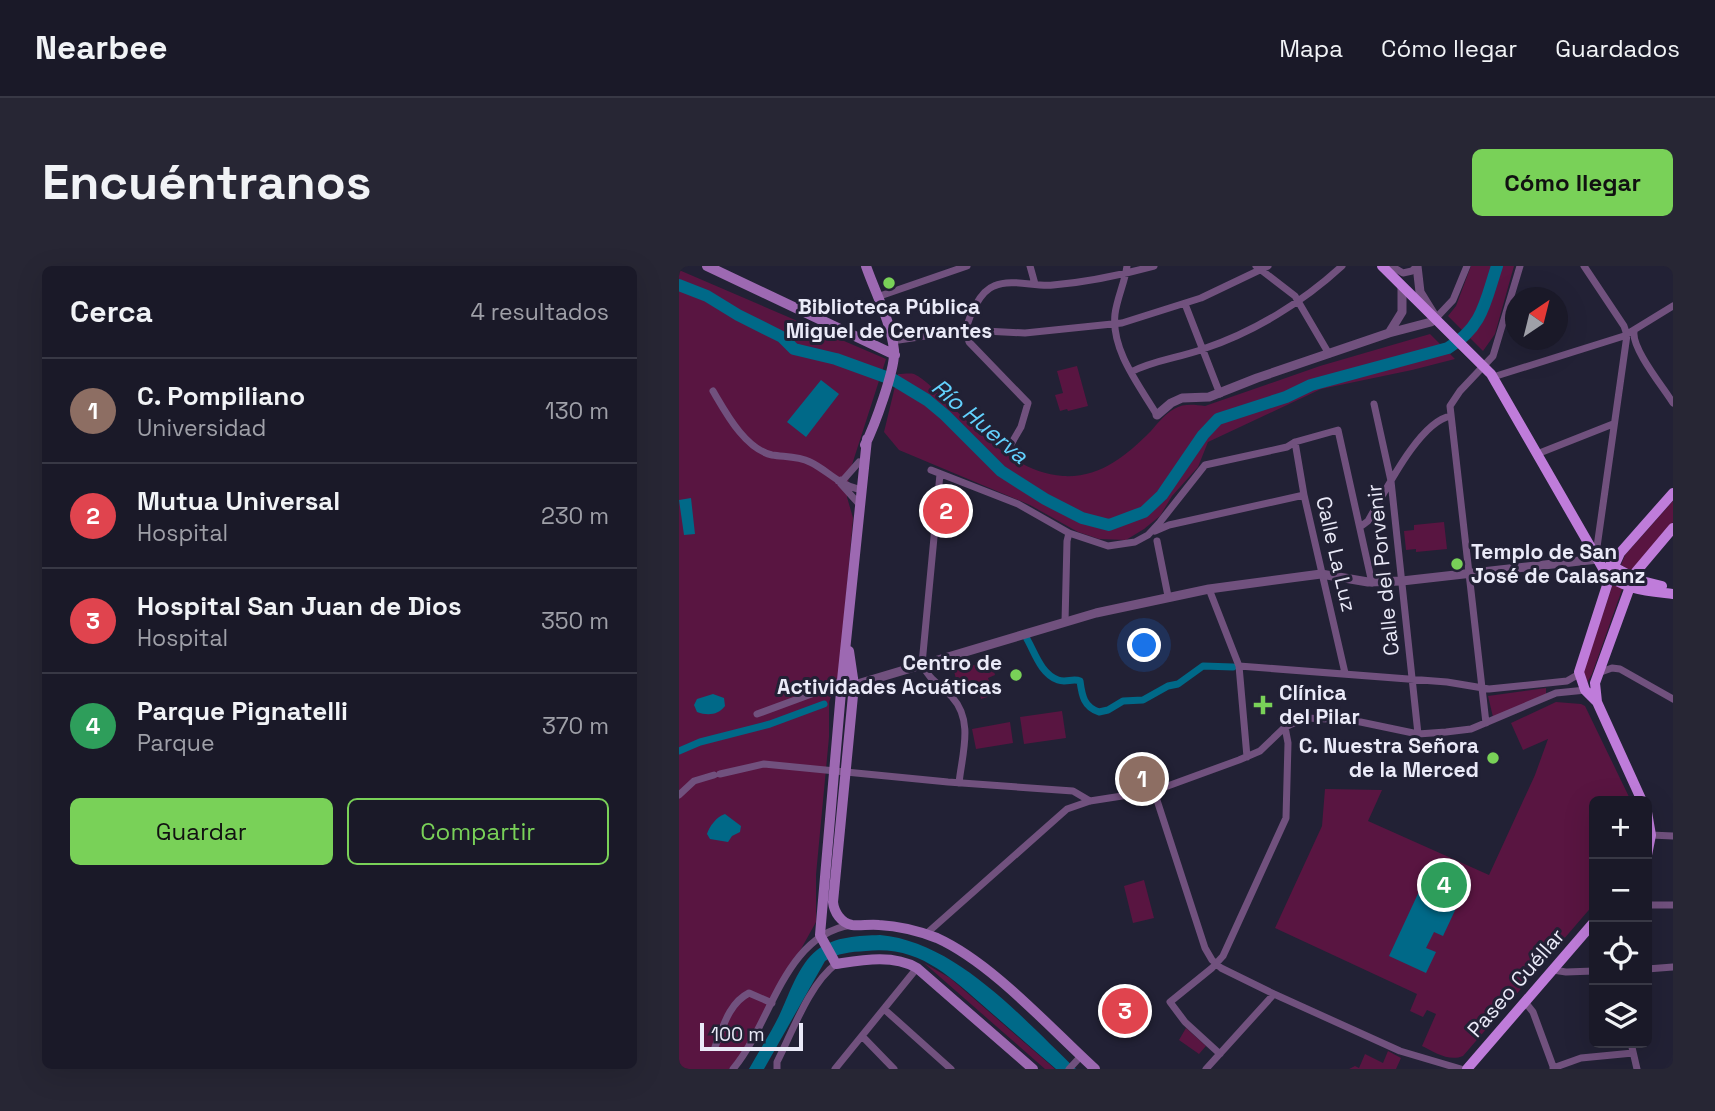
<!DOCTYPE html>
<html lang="es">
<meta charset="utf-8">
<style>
:root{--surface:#1a1928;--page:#272634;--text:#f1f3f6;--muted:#9fa0a8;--line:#383845;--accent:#79d158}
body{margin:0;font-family:"Space Grotesk",sans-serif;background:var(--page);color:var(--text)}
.controls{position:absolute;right:21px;bottom:21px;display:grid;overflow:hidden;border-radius:10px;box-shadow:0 7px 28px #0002}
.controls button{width:63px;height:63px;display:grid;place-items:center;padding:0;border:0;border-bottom:2px solid var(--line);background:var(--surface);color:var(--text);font:35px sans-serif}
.compass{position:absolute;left:826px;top:21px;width:63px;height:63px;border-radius:50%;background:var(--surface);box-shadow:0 7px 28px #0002;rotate:35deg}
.scale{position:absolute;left:21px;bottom:18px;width:103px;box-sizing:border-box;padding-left:7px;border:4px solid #eaeaf8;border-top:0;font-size:19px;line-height:24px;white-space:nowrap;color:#eaeaf8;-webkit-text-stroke:5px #222135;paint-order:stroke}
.you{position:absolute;left:466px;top:380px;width:24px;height:24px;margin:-18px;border:5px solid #fff;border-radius:50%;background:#1a73e8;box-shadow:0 0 0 10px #1a73e833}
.badge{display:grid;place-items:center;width:46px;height:46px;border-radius:50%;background:var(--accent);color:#fff;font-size:23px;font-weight:700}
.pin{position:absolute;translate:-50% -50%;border:4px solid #fff;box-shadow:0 2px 7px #0006}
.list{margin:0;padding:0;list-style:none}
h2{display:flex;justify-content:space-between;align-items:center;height:91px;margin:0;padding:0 28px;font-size:30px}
h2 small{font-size:23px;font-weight:400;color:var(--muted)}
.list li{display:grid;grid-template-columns:46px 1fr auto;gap:21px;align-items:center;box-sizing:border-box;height:105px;padding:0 28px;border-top:2px solid var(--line)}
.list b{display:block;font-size:26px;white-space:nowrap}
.list p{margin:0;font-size:23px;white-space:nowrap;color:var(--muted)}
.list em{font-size:23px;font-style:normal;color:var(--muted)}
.actions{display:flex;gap:14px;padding:21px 28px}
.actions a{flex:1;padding:16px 0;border:2px solid var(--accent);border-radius:10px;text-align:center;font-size:24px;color:var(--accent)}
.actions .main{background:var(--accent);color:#111}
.icon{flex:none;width:38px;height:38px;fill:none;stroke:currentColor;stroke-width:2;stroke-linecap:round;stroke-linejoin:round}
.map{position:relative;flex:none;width:994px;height:803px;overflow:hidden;border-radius:10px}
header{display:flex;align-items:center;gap:42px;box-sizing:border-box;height:98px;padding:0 35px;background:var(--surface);border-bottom:2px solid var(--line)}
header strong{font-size:33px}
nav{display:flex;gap:38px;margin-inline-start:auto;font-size:24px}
.intro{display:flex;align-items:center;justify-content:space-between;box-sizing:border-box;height:168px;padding:0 42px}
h1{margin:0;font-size:49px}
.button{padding:18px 32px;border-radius:10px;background:var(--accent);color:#111;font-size:24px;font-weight:700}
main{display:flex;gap:42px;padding:0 42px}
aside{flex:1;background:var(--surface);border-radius:10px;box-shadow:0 7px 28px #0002}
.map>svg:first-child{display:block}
</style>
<header>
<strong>Nearbee</strong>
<nav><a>Mapa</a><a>Cómo llegar</a><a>Guardados</a></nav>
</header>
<div class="intro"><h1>Encuéntranos</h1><a class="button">Cómo llegar</a></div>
<main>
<aside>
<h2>Cerca<small>4 resultados</small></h2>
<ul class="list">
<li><span class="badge" style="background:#8d6e63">1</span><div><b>C. Pompiliano</b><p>Universidad</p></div><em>130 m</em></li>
<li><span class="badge" style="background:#e0444e">2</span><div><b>Mutua Universal</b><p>Hospital</p></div><em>230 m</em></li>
<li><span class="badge" style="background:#e0444e">3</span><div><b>Hospital San Juan de Dios</b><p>Hospital</p></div><em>350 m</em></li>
<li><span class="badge" style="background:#2e9e5b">4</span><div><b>Parque Pignatelli</b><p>Parque</p></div><em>370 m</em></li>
</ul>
<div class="actions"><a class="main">Guardar</a><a>Compartir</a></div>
</aside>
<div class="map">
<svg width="994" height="803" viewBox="0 0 994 803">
<rect width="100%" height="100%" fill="#222135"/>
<path fill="#591541" d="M 792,0 L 835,0 L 816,68 L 804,85 L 769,50 L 777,40 Z
M 0,4 L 207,93 L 170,208 L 168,231 L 174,252 L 160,411 L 150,436 L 150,471 L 137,609 L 137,656 L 67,782 L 50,803 L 0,803 Z
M 751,68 L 776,93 L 733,104 L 642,123 L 529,176 L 519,201 L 493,230 L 481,250 L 465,263 L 447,274 L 420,273 L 399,266 L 351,239 L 220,184 L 205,166 L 219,108 C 224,108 231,107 235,108 C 246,113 259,127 268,136 C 300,166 337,207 384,210 C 421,212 447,190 472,165 C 478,158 486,148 495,143 C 505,137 516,139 526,140 L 641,100 Z
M 398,100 L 409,140 L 389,145 L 388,143 L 381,145 L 376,129 L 384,127 L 378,105 Z
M 994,235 L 994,256 L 953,303 L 950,304 L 942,299 L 946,289 Z
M 765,256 L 768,283 L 737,286 L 737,283 L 727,284 L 725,265 L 735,264 L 735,259 Z
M 936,312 L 945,318 L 913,408 L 908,417 L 904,406 Z
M 312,394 L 316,409 L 309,412 L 315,429 L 302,433 L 297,415 L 279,421 L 275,405 Z
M 867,422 L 867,429 L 814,451 L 809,430 Z
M 877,436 L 902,438 L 906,440 L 952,535 L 915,535 L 915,638 L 784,790 C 770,796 755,786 743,780 L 757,748 L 748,744 L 744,751 L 731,745 L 738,728 L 596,662 L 643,560 L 646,523 L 703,524 L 689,555 L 810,609 L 856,509 L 869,473 L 844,484 L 832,457 Z
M 383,445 L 387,472 L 345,478 L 341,451 Z
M 331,456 L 334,477 L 297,483 L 293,463 Z
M 465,614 L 475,652 L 454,657 L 445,620 Z
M 245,697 L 271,712 L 376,803 L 366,803 Z
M 507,762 L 527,780 L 520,788 L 500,774 Z
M 709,785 L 722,792 L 717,803 L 670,803 L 676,800 L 680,802 L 686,788 L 704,797 Z"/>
<path fill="#006988" d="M 142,114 L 160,128 L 127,171 L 108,156 Z
M 12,232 L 16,268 L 5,269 L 0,234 Z
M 34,428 L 45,432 L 46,440 C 39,449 29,450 18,446 L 15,439 L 18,433 Z
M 46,548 L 62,560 L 61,566 L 53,570 L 49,576 L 31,573 L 28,568 C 30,561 38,550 46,548 Z
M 750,604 L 787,621 L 764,670 L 755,666 L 747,682 L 757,686 L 747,707 L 710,690 Z
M 201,669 C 278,676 344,753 397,803 L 377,803 C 354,783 331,763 308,743 C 270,710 240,679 187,685 C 171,686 159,687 146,695 L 85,803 L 70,803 C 80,785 91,768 100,750 C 110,729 119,699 138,684 C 156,670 180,670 201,669 Z"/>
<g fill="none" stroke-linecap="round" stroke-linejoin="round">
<path stroke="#006988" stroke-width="7" d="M 348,373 C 356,387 362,408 379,414 C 387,417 394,412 401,415 C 403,430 405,441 420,446 L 429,444 L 444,435 L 464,434 L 489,420 L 499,418 L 524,400 L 554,401
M 0,485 L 21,476 L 91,458 L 145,438"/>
<path stroke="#006988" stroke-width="12" d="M 0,19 L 28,30 L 59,49 L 103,71 L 115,83 L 157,93 L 215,114 L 248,134 L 266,149 L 322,205 L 366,233 L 403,252 L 430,259 L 465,246 L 483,229 L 524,169 L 539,153 L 607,131 L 632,119 L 769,82 C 804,61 806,36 818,0"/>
<path stroke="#71517e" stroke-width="7" d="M 351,0 L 356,18
M 448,0 C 446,16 438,32 436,48 C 432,84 460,119 478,149
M 577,0 L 616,30 L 650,88
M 712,0 L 724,7 L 733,5 L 738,0
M 905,0 L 945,60 L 948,69 L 917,288
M 198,31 L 288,0
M 506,38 L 541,128
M 757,52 L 774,34 L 788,0
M 287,64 C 290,50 301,25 315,20 C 333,12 355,21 374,19 C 408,16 442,9 475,0
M 287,64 L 290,76 L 349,137 L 342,161 L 331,180
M 955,66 C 953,83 984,121 994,137
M 213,75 L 287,64 L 346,67 L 443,57 L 522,32 L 589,0
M 452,106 C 475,94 500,92 524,83 C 575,66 624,36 663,0
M 814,111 L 945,70 L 994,40
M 34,125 C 47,147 66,183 93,189 C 106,191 119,190 131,196 C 148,204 160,219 179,223
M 695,138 L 712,215 L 739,468
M 616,176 L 625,229 L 666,407
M 858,188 L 934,158
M 252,204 L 339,238 L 390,267 L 388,275 L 386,356
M 261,208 L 243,398 C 249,413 263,420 273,431 C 295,455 283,488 280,517
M 159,215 L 165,213 L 180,196
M 162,218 L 180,238
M 681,261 L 689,255 C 705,228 740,155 772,150
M 476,265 L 490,259 L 625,229
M 390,267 L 429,280 L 456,276 L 469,269 L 481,256 L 526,199 L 608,181 L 616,176 L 659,164 L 693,317
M 478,275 L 489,330
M 530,323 L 560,400 L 568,491
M 560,400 L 768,416 L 810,423 L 888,415 L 900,408
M 919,407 L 933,402 L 941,403 L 994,433
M 78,448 L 146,423 L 163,414
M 807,457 L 771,140 L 781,125 L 814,90 L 841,0
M 41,508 L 85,498 L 269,516 L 394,525 L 411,535
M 475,525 L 526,682 L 533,694 L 542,702 L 595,728 L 721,785 L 782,803
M 0,529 L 15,515 L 35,509
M 972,569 L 994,570
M 968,639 L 994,639
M 247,668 L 388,543 L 411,535 L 475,525 L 560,494 L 581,485 L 606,461 L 626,452 L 672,454 L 739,468 L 767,466 L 792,463 L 877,427 L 907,424
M 968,703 L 994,701
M 874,704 L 887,706 L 915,705
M 846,736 L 854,746 L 875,803
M 205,743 L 272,803
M 183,770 L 215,803
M 952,777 L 958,803
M 36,781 C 44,761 50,737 70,727 L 93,737
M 541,788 L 506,756 L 491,736 L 533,702 L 544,690 L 607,552 L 609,477 L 606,461
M 874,802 L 902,792 L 954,787
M 54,803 C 93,757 104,670 172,659
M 98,803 L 98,796 C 113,767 130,718 157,698
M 156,803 L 238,702
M 390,803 L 402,790
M 527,803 L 595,728"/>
<path stroke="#71517e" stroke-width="9" d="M 710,67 L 723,46 L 723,21
M 478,149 L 492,137 L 503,132 L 530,131 L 578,112 L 710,67 L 752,56 L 757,52 L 741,26 L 738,0
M 162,428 L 175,419 L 417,347 L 530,323 L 642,308 L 689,316 L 723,315 L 919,293"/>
<path stroke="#9d69b2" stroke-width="10" d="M 28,0 L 216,89
M 188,173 L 163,414 L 141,669 L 157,698 C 183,694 214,688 238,702 L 354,803
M 186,179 C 195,161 217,102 215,84 C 212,56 196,26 187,0
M 170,385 L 175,419 L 154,636 C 155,646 162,657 173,659 C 181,660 191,658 200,659 C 219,660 240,665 258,672 C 313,697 370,761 416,803"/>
<path stroke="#bf7cda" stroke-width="10" d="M 703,0 L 812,108 L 926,306 C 944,324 970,325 994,328
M 931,299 L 959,314 L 983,320
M 918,436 L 906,424 L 900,406 L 932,307 L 941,287 L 994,227
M 963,535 L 918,436 L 916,417 L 956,307 L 994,262
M 968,546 L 972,569 L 968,589
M 788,803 L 915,656"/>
</g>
<g fill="#79d158" stroke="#222135" stroke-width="2.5">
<circle cx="210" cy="17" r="7"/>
<circle cx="778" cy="298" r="7"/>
<circle cx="337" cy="409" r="7"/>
<path d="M580.5 428.5h7v7h7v7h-7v7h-7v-7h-7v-7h7z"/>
<circle cx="814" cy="492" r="7"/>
</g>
<g text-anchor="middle" stroke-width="6" stroke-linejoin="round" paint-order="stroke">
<g font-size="21" font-weight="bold" fill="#eaeaf8" stroke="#222135" text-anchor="start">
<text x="210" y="48" text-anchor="middle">Biblioteca Pública<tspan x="210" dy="24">Miguel de Cervantes</tspan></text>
<text x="792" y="293">Templo de San<tspan x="792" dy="24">José de Calasanz</tspan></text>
<text x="323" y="404" text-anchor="end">Centro de<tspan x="323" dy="24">Actividades Acuáticas</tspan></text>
<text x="600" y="434">Clínica<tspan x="600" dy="24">del Pilar</tspan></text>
<text x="800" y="487" text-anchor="end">C. Nuestra Señora<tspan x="800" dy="24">de la Merced</tspan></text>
</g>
<g font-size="21" fill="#eaeaf8" stroke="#222135">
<text transform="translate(657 288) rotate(77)" y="7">Calle La Luz</text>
<text transform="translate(704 304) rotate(-96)" y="7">Calle del Porvenir</text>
<text transform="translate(837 717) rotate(-49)" y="7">Paseo Cuéllar</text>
</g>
<g font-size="23" font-style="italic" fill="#63d2fe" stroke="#222135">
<text transform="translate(301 155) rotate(40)" y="8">Río Huerva</text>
</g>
</g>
</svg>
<div class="controls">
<button>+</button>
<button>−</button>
<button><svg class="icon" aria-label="locate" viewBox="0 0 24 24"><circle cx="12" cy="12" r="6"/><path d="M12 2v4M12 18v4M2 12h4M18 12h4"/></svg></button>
<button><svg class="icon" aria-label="layers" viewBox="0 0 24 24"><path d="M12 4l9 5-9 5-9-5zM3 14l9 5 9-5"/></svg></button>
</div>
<svg class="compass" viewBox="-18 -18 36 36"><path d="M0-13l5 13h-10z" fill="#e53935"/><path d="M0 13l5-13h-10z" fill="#9fa0a8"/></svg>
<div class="scale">100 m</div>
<div class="you"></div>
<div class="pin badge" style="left:463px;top:513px;background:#8d6e63">1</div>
<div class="pin badge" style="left:267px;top:245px;background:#e0444e">2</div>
<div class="pin badge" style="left:446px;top:745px;background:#e0444e">3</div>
<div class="pin badge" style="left:765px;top:619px;background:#2e9e5b">4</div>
</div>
</main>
